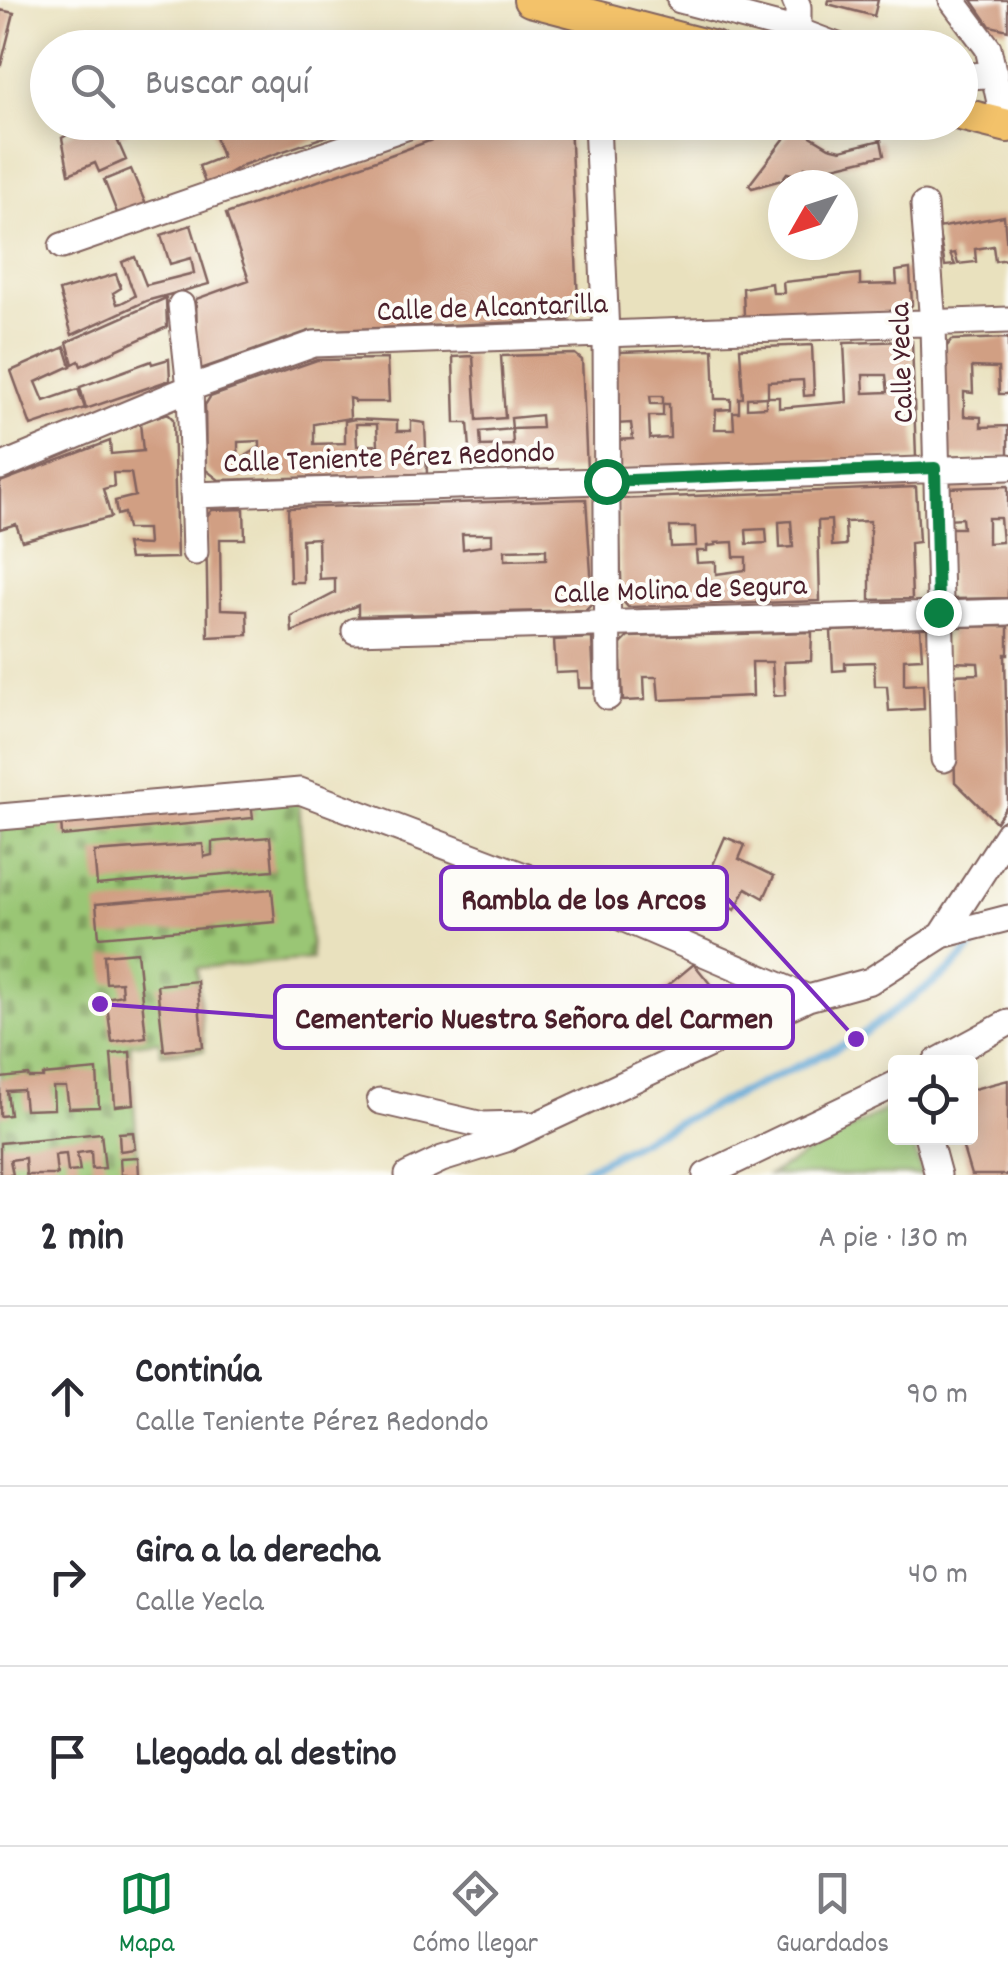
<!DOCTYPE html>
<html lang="es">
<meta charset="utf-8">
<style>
:root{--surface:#fff;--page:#f7f7f7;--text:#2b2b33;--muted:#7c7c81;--line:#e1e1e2;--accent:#0b8043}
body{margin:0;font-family:Dekko,sans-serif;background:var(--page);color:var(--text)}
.controls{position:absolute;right:30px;bottom:30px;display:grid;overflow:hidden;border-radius:10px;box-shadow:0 5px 25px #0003}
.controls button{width:90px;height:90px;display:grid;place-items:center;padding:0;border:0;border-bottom:2px solid var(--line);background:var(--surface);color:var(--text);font:50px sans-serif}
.compass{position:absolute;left:768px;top:170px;width:90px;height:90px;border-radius:50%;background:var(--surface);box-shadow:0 5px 25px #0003;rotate:231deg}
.stop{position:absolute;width:30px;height:30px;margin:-22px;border:8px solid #0b8043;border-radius:50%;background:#fff}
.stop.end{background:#0b8043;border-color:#fff;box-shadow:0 2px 10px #0008}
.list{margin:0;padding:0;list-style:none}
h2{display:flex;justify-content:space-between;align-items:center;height:130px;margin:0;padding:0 40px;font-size:42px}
h2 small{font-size:32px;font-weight:400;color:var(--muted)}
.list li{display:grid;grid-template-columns:65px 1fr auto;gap:30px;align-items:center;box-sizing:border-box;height:180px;padding:0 40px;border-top:2px solid var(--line)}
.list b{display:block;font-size:38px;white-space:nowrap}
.list p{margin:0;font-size:32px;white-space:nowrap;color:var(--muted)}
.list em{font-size:32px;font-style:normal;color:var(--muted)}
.icon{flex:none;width:55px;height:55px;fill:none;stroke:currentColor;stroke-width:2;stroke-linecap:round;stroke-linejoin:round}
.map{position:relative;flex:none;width:1008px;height:1175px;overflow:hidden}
.search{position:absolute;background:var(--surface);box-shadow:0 5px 25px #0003;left:30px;right:30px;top:30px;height:110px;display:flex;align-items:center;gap:25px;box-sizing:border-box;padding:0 35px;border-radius:55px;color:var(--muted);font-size:38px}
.sheet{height:670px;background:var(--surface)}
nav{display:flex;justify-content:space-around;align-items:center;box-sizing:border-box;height:140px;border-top:2px solid var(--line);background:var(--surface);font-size:28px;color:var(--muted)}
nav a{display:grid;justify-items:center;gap:5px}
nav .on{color:var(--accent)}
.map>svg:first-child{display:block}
</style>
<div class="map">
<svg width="1008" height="1175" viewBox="0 0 1008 1175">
<defs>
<pattern id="cemetery-stones" width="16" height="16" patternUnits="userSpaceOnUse" patternTransform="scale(2.5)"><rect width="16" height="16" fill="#9ac674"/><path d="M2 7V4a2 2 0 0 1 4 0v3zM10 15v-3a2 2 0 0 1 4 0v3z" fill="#80a05f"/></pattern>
</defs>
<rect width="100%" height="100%" fill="#fdfcf7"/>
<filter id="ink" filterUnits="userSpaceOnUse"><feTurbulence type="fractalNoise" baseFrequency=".01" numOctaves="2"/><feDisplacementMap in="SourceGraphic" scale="20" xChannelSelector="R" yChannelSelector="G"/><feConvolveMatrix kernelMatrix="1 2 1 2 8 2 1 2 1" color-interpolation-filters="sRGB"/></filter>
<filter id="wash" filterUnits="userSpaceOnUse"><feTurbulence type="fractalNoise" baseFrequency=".0048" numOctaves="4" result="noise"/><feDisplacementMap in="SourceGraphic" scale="40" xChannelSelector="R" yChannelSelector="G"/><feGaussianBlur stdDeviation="2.25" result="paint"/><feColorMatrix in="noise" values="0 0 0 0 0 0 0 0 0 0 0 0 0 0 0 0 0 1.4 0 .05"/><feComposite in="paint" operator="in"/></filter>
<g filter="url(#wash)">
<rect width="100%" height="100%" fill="#e9e1be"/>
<path fill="#9ac674" stroke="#727250" stroke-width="2.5" d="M 895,1104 L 896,1138 L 911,1138 L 922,1175 L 769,1175 Z"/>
<path fill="url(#cemetery-stones)" stroke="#727250" stroke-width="2.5" d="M 298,798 L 312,959 L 197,968 L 204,1050 L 161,1054 L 159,1041 L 130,1044 L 139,1175 L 0,1175 L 0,826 Z"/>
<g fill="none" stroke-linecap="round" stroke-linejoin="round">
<path stroke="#5ea4d3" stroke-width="8" d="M 576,1175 L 651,1135 L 856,1039 L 949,971 L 987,932"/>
</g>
<g id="blocks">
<path fill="#d19f83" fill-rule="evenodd" d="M 829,0 L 878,0 L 874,16 L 828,4 Z
M 972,0 L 1008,0 L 1008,30 L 990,26 Z
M 0,10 L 14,13 L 1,65 L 0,65 Z
M 90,122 L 148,122 L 116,137 L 126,160 L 99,172 L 95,163 L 69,174 L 62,138 Z
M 210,122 L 382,122 L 346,136 L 344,130 L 243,165 L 206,186 L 199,166 L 222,157 Z
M 482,122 L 570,122 L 578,302 L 568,320 L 309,331 L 198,370 L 196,299 L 249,280 L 226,214 Z
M 794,126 L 829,147 L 841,150 L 881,140 L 884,155 L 813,172 L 805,167 L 800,176 L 787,173 L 782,180 L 752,188 L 749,185 Z
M 131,169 L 147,207 L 119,218 L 104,180 Z
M 1004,216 L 1008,259 L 995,261 L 993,246 L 975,249 L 976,262 L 958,264 L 955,253 L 950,254 L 955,265 L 945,266 L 938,228 Z
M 191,225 L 209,284 L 146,301 L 72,335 L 59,291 L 116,274 L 121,288 L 113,293 L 117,304 L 121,303 L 135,296 L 122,262 L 135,257 L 146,285 L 194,273 L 191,258 L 170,264 L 161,235 Z
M 910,269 L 912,305 L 905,313 L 744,316 L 743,288 L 772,283 L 773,293 L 784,293 L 783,282 L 860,274 L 860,285 L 897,284 L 896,271 Z
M 166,298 L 167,327 L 81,366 L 79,361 L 73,364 L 67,342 Z
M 1008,338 L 1008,394 L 999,394 L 998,368 L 972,367 L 973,393 L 964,392 L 964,416 L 981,417 L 981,427 L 1008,426 L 1008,455 L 949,456 L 945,449 L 943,351 L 952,340 Z
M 912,341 L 916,458 L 617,469 L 616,440 L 633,439 L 631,423 L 615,424 L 613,359 L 619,352 L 713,349 L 715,399 L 731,399 L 731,409 L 716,410 L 715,429 L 734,429 L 733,412 L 739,412 L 739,398 L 743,398 L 740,348 L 812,345 L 814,395 L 804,396 L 803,380 L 768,382 L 768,397 L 747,398 L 747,408 L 766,407 L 766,397 L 779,397 L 779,408 L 847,402 L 844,343 ZM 863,375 L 886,375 L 888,392 L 864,393 ZM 650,396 L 663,396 L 663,404 L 669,404 L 670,438 L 650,439 L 649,416 L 663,416 L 663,404 L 651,404 Z
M 65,347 L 71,366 L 36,382 L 44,401 L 78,389 L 85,408 L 31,426 L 11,371 Z
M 575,354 L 582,360 L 587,470 L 472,474 L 468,423 L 455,423 L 453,357 L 473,356 L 477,420 L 505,418 L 501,356 ZM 541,415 L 542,428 L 512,429 L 511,418 ZM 512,429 L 513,445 L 481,446 L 480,432 Z
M 169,359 L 170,380 L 86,409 L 80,387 L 151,361 L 152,364 Z
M 387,359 L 389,402 L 355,402 L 354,399 L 349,398 L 350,418 L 314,424 L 314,444 L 345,443 L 345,421 L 355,419 L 397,421 L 397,431 L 411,431 L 411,421 L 425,423 L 427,474 L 219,480 L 206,470 L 205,405 L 210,397 L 317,360 ZM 356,424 L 377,424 L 378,445 L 357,446 ZM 260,441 L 260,447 L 238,461 L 238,442 Z
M 167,413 L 173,419 L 177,558 L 129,559 L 126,544 L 148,545 L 147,529 L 127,529 L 124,513 L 117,515 L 115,501 L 135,496 L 131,473 L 113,473 L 114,486 L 103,489 L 111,517 L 22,541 L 16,524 L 0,529 L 0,482 L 110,441 L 111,454 L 143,451 L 140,423 Z
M 1008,486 L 1008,598 L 954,599 L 950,595 L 947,528 L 963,528 L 962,518 L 947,519 L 946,488 ZM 988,518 L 1000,518 L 1002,542 L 988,543 Z
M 916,487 L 919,542 L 910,543 L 912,599 L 870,600 L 870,521 L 845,522 L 846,545 L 832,546 L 831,520 L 818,521 L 820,601 L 628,607 L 622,600 L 618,499 ZM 791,521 L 793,547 L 780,548 L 779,522 ZM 670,527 L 695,527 L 696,546 L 671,547 ZM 766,529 L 767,543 L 747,544 L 746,530 ZM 733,542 L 734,557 L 746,557 L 746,570 L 716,574 L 716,562 L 697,563 L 696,551 L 707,551 L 707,546 L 716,545 L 715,543 Z
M 586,499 L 593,603 L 586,610 L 358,616 L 358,605 L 292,632 L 291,616 L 335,593 L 335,578 L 319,579 L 318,538 L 302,539 L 303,582 L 290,582 L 288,508 ZM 462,534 L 492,534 L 492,545 L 463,549 ZM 546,549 L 546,559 L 505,560 L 505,550 Z
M 244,509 L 245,539 L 220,539 L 221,609 L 247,610 L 248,635 L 208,637 L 206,517 L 212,510 Z
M 1008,626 L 1008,654 L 1005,654 L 1008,804 L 996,822 L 955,782 L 952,675 L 979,674 L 978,663 L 951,662 L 949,634 L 955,627 Z
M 920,628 L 922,658 L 904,659 L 904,685 L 923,684 L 924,709 L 889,711 L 887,686 L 875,686 L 874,662 L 845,663 L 845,670 L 833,671 L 831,631 Z
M 812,632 L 811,661 L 784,662 L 785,695 L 774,696 L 772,662 L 752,662 L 753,696 L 659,700 L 657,677 L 644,677 L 645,700 L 623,701 L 620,645 L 628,637 Z
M 592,638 L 594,688 L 579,688 L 578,672 L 556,673 L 554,640 Z
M 251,803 L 253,818 L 62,836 L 61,820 Z
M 270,837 L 273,870 L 97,885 L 94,852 L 203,844 L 204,857 L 212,855 L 212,842 Z
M 725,837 L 745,845 L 739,859 L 774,876 L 764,898 L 746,888 L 735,910 L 720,903 L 711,921 L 692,913 Z
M 272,889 L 275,922 L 99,937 L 96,904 Z
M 137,952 L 146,1037 L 112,1042 L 106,998 L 122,995 L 121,982 L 106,983 L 104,955 Z
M 694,964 L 711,985 L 671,1016 L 655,996 Z
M 197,981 L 203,1047 L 164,1051 L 157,985 Z
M 130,1052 L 134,1104 L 115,1106 L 111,1054 Z
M 97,1070 L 99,1107 L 69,1108 L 66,1087 L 53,1087 L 54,1109 L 25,1110 L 23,1090 L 7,1091 L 10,1115 L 0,1116 L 0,1078 L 28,1075 L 29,1078 L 43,1078 L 43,1075 Z
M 1008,1080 L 1008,1175 L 971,1175 L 960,1138 L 970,1138 L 970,1090 Z
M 133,1132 L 135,1149 L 120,1151 L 119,1133 Z
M 101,1133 L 105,1168 L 92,1169 L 91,1151 L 77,1153 L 80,1171 L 68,1172 L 66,1154 L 55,1155 L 57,1175 L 26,1175 L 25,1158 L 10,1160 L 13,1175 L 0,1175 L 0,1143 Z
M 138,1157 L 139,1175 L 121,1175 L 120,1158 Z"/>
</g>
</g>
<g filter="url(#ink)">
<use href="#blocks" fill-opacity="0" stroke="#82635e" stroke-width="2.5"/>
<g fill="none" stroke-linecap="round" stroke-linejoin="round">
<g stroke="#82635e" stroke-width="29">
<path id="minor" d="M 680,0 L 798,31 L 843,48
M 795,0 L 798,7 L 798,31
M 952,0 L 988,48 L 1005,125
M 587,14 L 592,48
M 960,77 L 995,74
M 597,122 L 606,335 L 608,697
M 924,205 L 933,325 L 944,759
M 62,246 L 420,122
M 181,305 L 190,388 L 195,552
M 0,467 L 190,388 L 314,344 L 1008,320
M 193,495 L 1008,467
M 355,631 L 1008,612
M 0,817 L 300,791 L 527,877 L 808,998
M 942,935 L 1008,833
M 936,1062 L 1008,1023
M 380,1101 L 483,1125 L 526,1124
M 928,1138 L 938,1175
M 408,1175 L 442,1159 L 506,1139 L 808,998 L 870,981 L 942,935 L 1008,918
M 706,1175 L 896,1084"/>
</g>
<g stroke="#82635e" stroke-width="36">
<path id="major" d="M 530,0 L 714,48
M 960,114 L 1008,126"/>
</g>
<use href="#minor" stroke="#fff" stroke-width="25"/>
<use href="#major" stroke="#f3c26a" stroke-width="32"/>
</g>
</g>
<g fill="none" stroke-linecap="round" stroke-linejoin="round" filter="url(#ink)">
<path stroke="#0b8043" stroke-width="12" d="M 606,481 L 935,468 L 938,612"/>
</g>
<g text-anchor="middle" stroke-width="8" stroke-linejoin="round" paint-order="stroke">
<g font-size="30" fill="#4a1f2b" stroke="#fdfcf7">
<text transform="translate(492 306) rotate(-2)" y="10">Calle de Alcantarilla</text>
<text transform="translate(900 363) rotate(-92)" y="10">Calle Yecla</text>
<text transform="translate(389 456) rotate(-2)" y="10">Calle Teniente Pérez Redondo</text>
<text transform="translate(680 588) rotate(-2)" y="10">Calle Molina de Segura</text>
</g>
</g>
<path fill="none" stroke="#7b2cbf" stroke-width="4" d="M856 1039L727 898M100 1004L275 1017"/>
<g fill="#7b2cbf" stroke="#fdfcf7" stroke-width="4">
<circle cx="856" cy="1039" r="10"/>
<circle cx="100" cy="1004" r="10"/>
</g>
<g fill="#fdfcf7" stroke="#7b2cbf" stroke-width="4">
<rect x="441" y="867" width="286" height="62" rx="10"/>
<rect x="275" y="986" width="518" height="62" rx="10"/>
</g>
<g font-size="32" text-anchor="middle" font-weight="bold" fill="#4a1f2b">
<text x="584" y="909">Rambla de los Arcos</text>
<text x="534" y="1028">Cementerio Nuestra Señora del Carmen</text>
</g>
</svg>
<div class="controls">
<button><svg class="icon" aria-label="locate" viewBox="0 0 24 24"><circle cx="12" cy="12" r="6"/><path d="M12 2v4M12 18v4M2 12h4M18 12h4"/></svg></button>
</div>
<svg class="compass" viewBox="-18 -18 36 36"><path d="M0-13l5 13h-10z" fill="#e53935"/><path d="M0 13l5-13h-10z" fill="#7c7c81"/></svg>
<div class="stop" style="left:606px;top:481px"></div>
<div class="stop end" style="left:938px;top:612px"></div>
<div class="search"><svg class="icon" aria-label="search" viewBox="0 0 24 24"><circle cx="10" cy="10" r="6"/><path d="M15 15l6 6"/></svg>Buscar aquí</div>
</div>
<section class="sheet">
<h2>2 min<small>A pie · 130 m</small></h2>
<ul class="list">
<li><svg class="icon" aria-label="ahead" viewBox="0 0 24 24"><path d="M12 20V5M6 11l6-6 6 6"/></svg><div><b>Continúa</b><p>Calle Teniente Pérez Redondo</p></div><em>90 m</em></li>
<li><svg class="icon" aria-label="right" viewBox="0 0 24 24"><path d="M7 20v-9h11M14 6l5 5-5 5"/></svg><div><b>Gira a la derecha</b><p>Calle Yecla</p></div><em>40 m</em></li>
<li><svg class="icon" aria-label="arrive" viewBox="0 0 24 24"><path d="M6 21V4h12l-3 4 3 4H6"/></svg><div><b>Llegada al destino</b></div></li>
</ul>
</section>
<nav>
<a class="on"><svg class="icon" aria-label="map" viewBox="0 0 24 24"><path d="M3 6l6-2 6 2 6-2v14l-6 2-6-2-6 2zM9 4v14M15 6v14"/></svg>Mapa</a>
<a><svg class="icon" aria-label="directions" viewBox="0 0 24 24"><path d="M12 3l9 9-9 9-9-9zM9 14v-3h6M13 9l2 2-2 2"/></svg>Cómo llegar</a>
<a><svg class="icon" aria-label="saved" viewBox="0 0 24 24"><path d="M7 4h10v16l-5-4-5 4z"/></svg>Guardados</a>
</nav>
